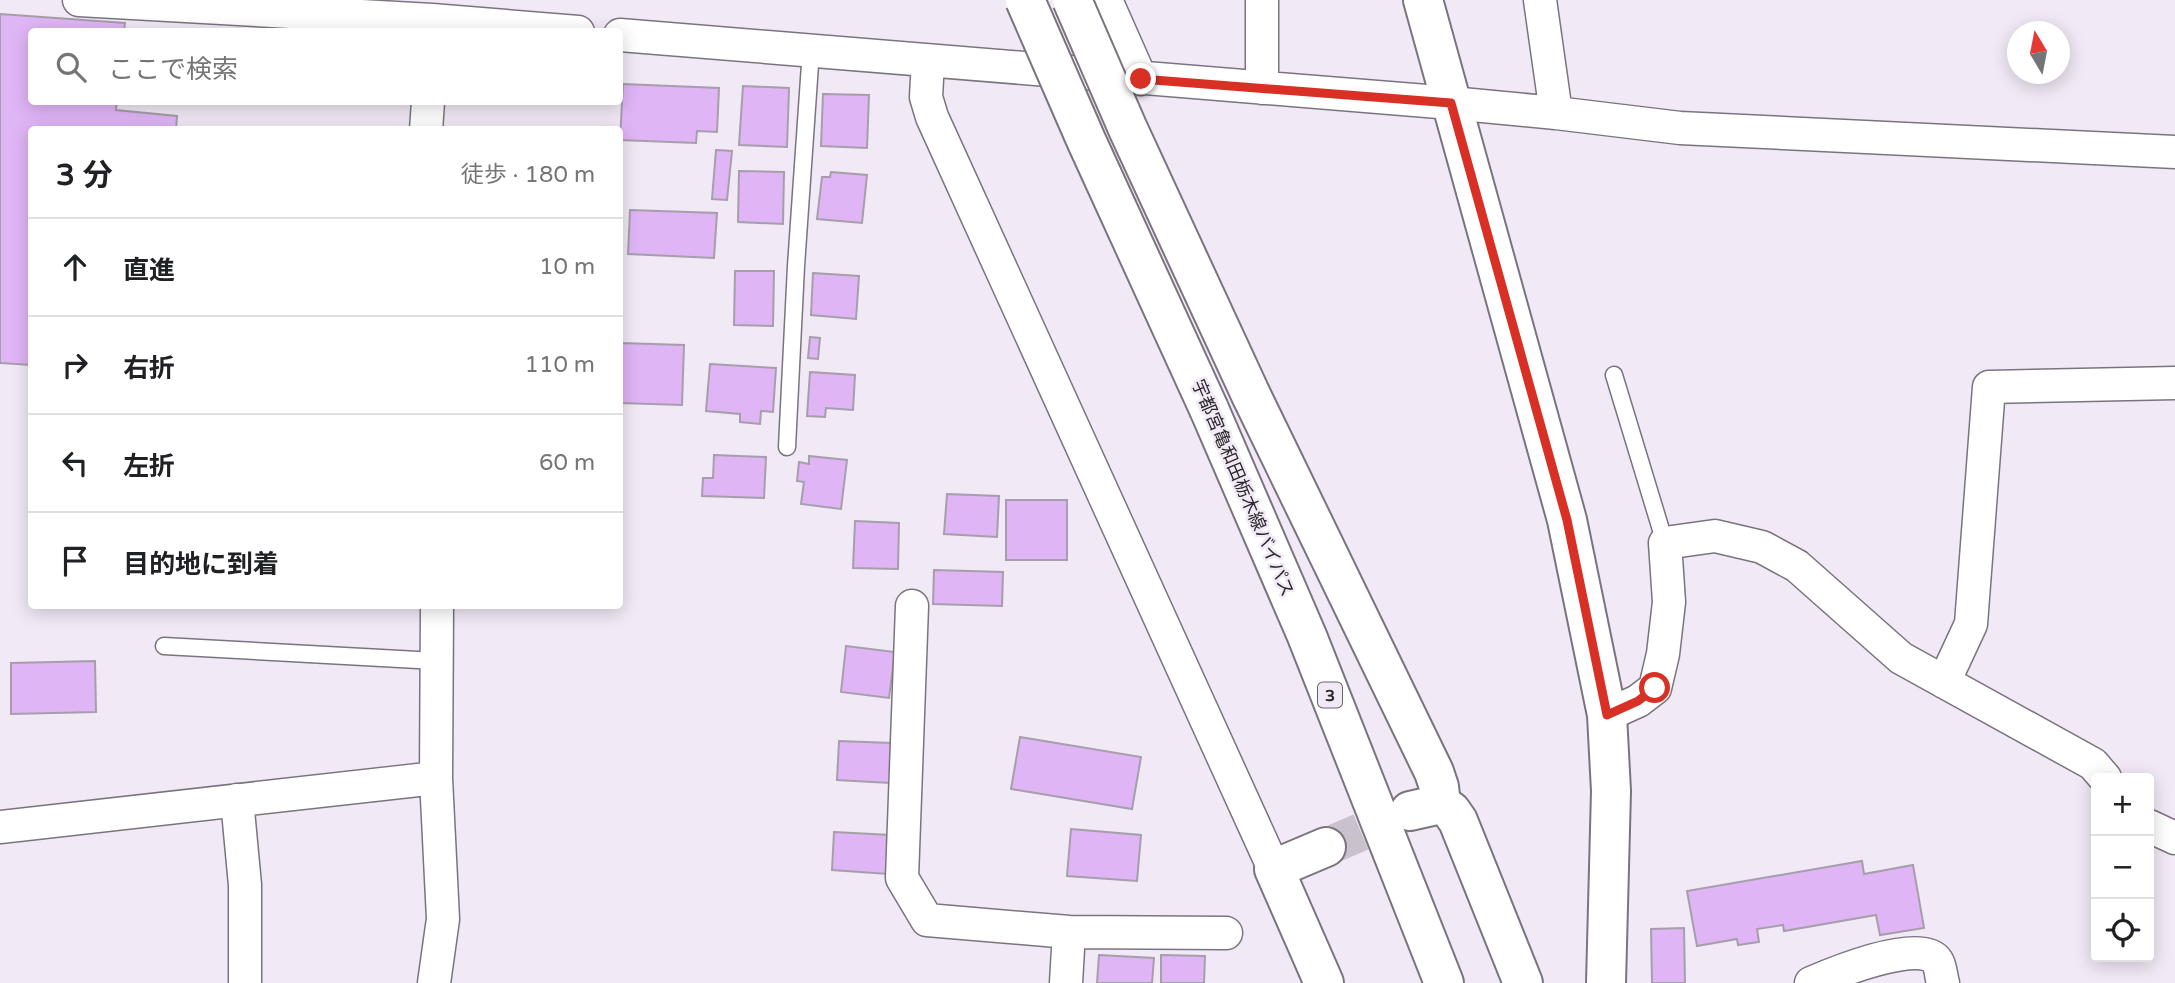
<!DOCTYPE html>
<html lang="ja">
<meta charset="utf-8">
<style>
:root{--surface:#fff;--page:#f6f6f6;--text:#202124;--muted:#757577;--line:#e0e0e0}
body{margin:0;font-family:"Varela Round","Noto Sans JP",sans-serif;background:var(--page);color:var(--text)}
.controls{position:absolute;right:21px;bottom:21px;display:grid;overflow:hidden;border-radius:7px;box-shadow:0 4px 18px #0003}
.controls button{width:63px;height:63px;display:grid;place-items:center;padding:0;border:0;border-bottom:2px solid var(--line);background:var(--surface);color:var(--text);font:35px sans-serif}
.compass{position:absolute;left:2007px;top:21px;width:63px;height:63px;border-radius:50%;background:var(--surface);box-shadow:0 4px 18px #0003;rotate:350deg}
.stop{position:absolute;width:21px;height:21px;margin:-16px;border:5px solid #d93025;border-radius:50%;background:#fff}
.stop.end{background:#d93025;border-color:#fff;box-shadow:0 2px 7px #0008}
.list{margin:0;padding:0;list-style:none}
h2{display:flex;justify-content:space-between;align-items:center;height:91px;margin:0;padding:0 28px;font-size:30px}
h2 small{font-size:23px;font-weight:400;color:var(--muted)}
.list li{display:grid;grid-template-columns:46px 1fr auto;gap:21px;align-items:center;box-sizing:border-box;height:98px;padding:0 28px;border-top:2px solid var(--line)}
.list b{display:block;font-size:26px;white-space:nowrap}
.list em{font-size:23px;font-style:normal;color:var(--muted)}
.icon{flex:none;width:38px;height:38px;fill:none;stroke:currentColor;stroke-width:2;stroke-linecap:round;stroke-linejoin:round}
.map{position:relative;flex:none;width:2175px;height:983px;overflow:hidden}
.search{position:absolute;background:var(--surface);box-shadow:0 4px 18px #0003;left:28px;top:28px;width:595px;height:77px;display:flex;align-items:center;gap:18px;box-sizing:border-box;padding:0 24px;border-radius:7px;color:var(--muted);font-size:26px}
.panel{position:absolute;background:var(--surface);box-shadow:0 4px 18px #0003;left:28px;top:126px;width:595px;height:483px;border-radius:7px}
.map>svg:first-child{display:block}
</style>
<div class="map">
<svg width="2175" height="983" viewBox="0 0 2175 983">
<rect width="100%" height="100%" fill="#f1e9f5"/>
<path fill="#e0b5f6" stroke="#a69eaa" stroke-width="2" d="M 0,14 L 125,23 L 124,32 L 32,32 L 32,102 L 117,102 L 116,110 L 177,116 L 176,130 L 32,130 L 32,365 L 0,363 Z
M 623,84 L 719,88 L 717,132 L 697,131 L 696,143 L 620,140 Z
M 743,86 L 789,88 L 787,147 L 739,145 Z
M 823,94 L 869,95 L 867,148 L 821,146 Z
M 716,150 L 732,151 L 727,200 L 712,199 Z
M 739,171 L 784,172 L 783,224 L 738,222 Z
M 831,172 L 867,175 L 862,223 L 817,219 L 822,177 L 830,177 Z
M 630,210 L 717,213 L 714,258 L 628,254 Z
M 735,271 L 774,271 L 773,326 L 734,325 Z
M 813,273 L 859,276 L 856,319 L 811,315 Z
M 810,337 L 820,338 L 818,359 L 808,358 Z
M 620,343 L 684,345 L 682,405 L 620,403 Z
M 710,364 L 776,368 L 773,412 L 761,411 L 760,424 L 740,422 L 740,414 L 706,411 Z
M 810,372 L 855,375 L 853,410 L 826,408 L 825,417 L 807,416 Z
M 714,455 L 766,457 L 764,498 L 702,496 L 703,478 L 713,478 Z
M 809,456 L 847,460 L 841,509 L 801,504 L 804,482 L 797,481 L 799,462 L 809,464 Z
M 947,494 L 999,496 L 997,537 L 944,534 Z
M 1006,500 L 1067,500 L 1067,560 L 1006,560 Z
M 855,521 L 899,523 L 898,569 L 853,568 Z
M 934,570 L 1003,572 L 1002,606 L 933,604 Z
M 846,646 L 895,652 L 889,698 L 841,692 Z
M 95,661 L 96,712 L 11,714 L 11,663 Z
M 1020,737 L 1141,757 L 1132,809 L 1011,789 Z
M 839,741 L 891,743 L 890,783 L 837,780 Z
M 1071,829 L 1141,835 L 1137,881 L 1067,876 Z
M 834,832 L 890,835 L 888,874 L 832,870 Z
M 1862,861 L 1864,874 L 1913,865 L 1924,928 L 1880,935 L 1876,915 L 1784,931 L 1783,925 L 1757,929 L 1759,942 L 1738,945 L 1737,939 L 1697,946 L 1687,891 Z
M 1684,928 L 1685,983 L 1652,983 L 1651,929 Z
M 1099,955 L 1154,958 L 1152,983 L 1097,983 Z
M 1161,955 L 1205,956 L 1204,983 L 1161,983 Z"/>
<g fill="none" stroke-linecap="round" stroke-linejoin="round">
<path stroke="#c9c2cd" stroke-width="38" stroke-dasharray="38 19" stroke-linecap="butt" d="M 1326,847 L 1410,811"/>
<g stroke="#7b747f" stroke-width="19">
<path id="service" d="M 1614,375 L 1665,543
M 787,447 L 796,266 L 811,50
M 164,646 L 436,661"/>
</g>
<g stroke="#7b747f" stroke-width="35">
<path id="minor" d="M 79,0 L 432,20 L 578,32
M 1106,0 L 1141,79
M 1540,0 L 1556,113
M 620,35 L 1451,103 L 1556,113 L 1680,128 L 2175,152
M 928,61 L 926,97 L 932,117 L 1274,869
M 1262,88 L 1262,0
M 426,130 L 428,102
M 912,606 L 902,878 L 927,920 L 1069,932 L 1226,933
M 1944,682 L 1971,624 L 1989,387 L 2175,383
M 1607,715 L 1638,701 L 1655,688 L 1663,654 L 1669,602 L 1665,543 L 1715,536 L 1762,547 L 1797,566 L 1901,658 L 2093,764 L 2105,778
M 436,778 L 437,606
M 237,800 L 245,885 L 245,983
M 2149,826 L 2175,838
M 0,827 L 436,778 L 443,919 L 434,983
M 1066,983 L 1069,932
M 1811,983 C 1832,974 1922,937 1937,961 C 1941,967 1941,977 1943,983"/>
</g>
<g stroke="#7b747f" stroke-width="42">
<path id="tertiary" d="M 1423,0 L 1567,520 L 1607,715 L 1611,791 L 1606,983
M 1410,811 L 1441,804 L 1451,811 L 1458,821 L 1523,983
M 1324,983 L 1274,869 L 1326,847"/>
</g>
<g stroke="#7b747f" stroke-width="42">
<path id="primary" d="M 1251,395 L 1434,772 L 1439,787 L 1441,804
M 1209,409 L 1307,636 L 1444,983"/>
</g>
<use href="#service" stroke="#fff" stroke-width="16"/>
<use href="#minor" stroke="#fff" stroke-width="32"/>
<use href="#tertiary" stroke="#fff" stroke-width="38"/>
<use href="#primary" stroke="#fff" stroke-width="38"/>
<g stroke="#7b747f" stroke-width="42" stroke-linecap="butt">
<path id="primary-bridge" d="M 1025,0 L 1086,140 L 1209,409
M 1072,0 L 1128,129 L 1251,395"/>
</g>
<use href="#primary-bridge" stroke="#fff" stroke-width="38"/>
</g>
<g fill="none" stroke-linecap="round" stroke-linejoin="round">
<path stroke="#d93025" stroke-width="9" d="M 1141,79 L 1451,103 L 1567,520 L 1607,715 L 1638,701 L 1655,688"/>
</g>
<g text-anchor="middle" stroke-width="5" stroke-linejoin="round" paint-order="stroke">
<rect fill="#f1e9f5" stroke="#666268" stroke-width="2" x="1318" y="682.5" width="24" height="25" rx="5"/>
<g font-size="16" font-weight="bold" fill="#2b282c">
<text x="1330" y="701">3</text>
</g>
<g font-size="18" fill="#2b282c" stroke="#f1e9f5">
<text transform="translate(1243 488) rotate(67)" y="6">宇都宮亀和田栃木線バイパス</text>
</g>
</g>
</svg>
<div class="controls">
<button>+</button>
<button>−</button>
<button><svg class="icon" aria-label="locate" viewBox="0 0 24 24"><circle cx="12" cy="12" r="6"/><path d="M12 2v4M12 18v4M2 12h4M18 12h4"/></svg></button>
</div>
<svg class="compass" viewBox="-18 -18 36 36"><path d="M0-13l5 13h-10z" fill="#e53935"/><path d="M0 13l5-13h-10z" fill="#757577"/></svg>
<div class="stop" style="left:1655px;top:688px"></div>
<div class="stop end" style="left:1141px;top:79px"></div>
<div class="search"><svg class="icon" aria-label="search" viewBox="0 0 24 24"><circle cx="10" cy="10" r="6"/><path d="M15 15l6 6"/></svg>ここで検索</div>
<section class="panel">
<h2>3 分<small>徒歩 · 180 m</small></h2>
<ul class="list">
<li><svg class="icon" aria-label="ahead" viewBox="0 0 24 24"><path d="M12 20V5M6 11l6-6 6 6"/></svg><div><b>直進</b></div><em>10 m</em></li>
<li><svg class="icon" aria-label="right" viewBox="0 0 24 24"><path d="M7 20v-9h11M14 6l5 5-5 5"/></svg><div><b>右折</b></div><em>110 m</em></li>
<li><svg class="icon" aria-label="left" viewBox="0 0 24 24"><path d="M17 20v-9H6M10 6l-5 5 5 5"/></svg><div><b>左折</b></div><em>60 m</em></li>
<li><svg class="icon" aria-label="arrive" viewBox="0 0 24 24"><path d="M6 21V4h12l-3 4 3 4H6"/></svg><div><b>目的地に到着</b></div></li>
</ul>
</section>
</div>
